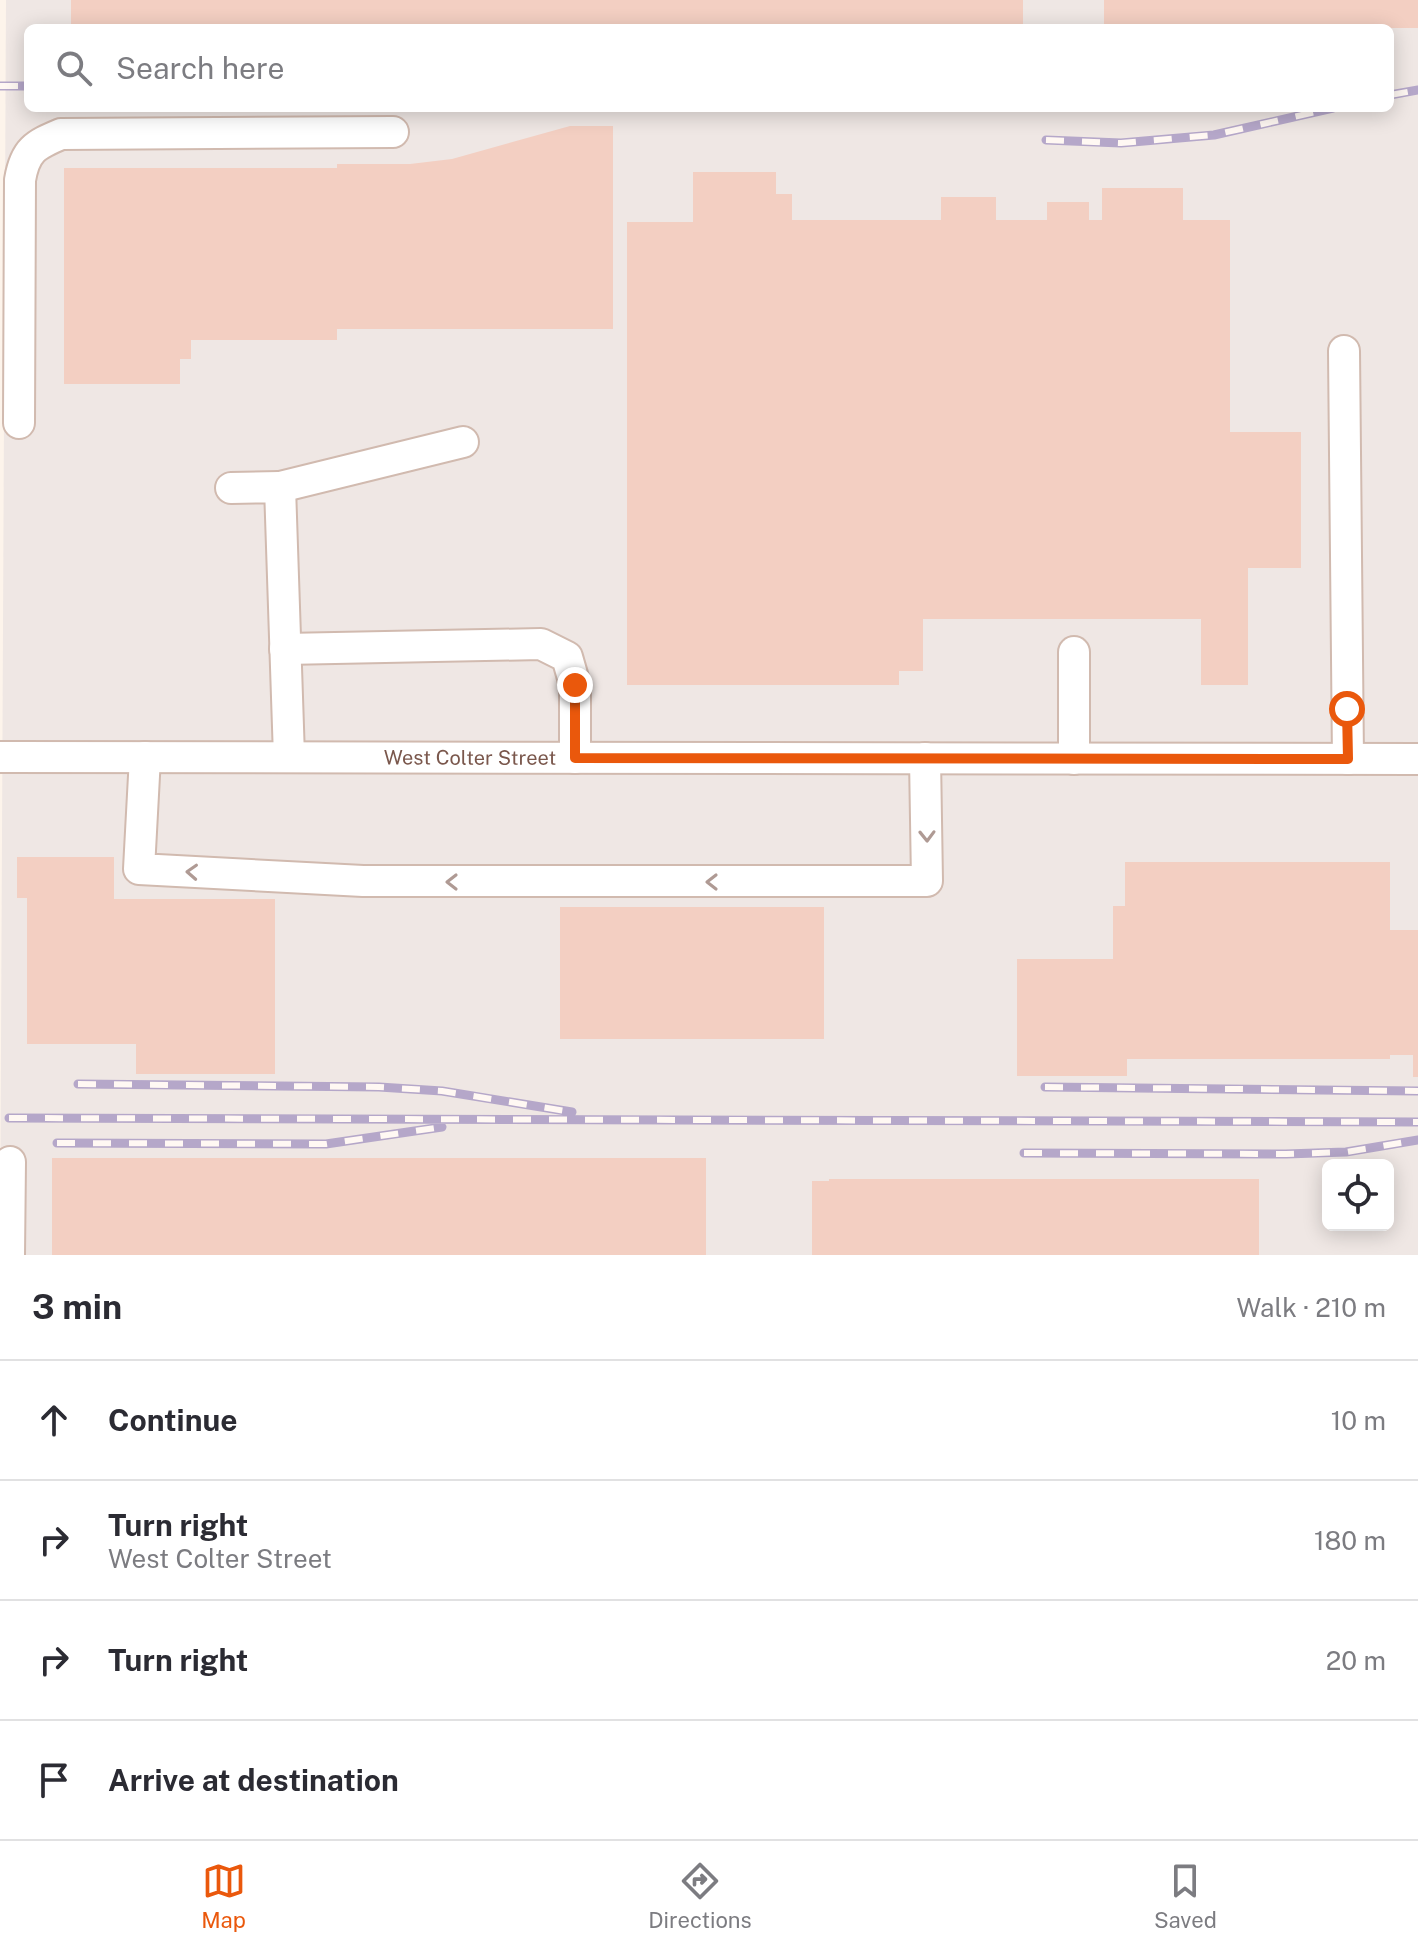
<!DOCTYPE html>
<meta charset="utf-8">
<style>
:root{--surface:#fff;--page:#f2f2f3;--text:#2b2b33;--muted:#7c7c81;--line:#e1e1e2;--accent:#ea580c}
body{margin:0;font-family:"Public Sans",sans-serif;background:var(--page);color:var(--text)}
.controls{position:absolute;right:24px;bottom:24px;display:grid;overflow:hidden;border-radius:12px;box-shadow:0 4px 20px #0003}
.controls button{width:72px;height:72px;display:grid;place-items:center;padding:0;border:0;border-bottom:2px solid var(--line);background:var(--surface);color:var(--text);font:40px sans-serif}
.stop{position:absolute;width:24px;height:24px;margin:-18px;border:6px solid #ea580c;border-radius:50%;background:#fff}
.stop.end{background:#ea580c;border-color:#fff;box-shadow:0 2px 8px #0008}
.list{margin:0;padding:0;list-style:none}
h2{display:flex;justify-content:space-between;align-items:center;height:104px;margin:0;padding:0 32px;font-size:34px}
h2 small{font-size:26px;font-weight:400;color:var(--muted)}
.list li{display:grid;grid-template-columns:52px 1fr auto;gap:24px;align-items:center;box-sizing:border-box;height:120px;padding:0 32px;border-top:2px solid var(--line)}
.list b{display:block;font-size:30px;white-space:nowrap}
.list p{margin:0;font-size:26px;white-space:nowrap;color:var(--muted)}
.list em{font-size:26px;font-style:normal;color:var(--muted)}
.icon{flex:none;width:44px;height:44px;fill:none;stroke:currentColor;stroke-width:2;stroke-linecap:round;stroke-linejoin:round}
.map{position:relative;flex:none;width:1418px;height:1255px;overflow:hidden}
.search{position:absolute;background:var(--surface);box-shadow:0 4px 20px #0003;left:24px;right:24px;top:24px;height:88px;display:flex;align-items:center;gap:20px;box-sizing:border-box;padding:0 28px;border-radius:12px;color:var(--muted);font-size:30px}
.sheet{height:584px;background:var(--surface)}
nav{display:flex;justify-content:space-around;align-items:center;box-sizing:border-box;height:112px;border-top:2px solid var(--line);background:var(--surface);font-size:22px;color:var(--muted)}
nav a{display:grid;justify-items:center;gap:4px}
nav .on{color:var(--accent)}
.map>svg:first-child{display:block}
</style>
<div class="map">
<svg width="1418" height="1255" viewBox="0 0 1418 1255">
<rect width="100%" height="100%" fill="#fdf4eb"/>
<path fill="#efe7e4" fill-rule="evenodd" d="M 6,0 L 1418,0 L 1418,1255 L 0,1255 ZM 28,28 L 1390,28 L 1390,108 L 28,108 ZM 1328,1165 L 1388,1165 L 1388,1225 L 1328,1225 Z"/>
<path fill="#f3cfc2" d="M 71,0 L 1023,0 L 1023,28 L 71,28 Z
M 1104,0 L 1418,0 L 1418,28 L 1104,28 Z
M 570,126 L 613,126 L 613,329 L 337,329 L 337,340 L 191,340 L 191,359 L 180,359 L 180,384 L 64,384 L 64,168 L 337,168 L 337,164 L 410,164 L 452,159 Z
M 693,172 L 776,172 L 776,194 L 792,194 L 792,220 L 941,220 L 941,197 L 996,197 L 996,220 L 1047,220 L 1047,202 L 1089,202 L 1089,220 L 1102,220 L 1102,188 L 1183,188 L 1183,220 L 1230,220 L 1230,432 L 1301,432 L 1301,568 L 1248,568 L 1248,685 L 1201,685 L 1201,619 L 923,619 L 923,671 L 899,671 L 899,685 L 627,685 L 627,222 L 693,222 Z
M 17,857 L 114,857 L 114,899 L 275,899 L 275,1074 L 136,1074 L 136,1044 L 27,1044 L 27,898 L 17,898 Z
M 1125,862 L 1390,862 L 1390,930 L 1418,930 L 1418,1077 L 1413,1077 L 1413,1055 L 1390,1055 L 1390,1059 L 1127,1059 L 1127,1076 L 1017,1076 L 1017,959 L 1113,959 L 1113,906 L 1125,906 Z
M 560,907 L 824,907 L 824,1039 L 560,1039 Z
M 52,1158 L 706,1158 L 706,1255 L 52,1255 Z
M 829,1179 L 1259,1179 L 1259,1255 L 812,1255 L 812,1181 L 829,1181 Z"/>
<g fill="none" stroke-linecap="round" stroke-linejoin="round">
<g stroke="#d1baaf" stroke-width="34">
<g id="minor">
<path d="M 1344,351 L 1348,759"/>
<path d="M 19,423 L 20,180 C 25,150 35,145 61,134 L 393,132"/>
<path d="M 280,487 L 463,442"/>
<path d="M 231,488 L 280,487 L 289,757"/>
<path d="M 285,649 L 541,644 L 567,657 L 575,685 L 575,758"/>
<path d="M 1074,652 L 1074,759"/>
<path id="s1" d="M 0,757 L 1418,759"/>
<path d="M 145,757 L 139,869 L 363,881 L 927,881 L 925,758"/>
<path d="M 9,1255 L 10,1162"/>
</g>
</g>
<use href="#minor" stroke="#fff" stroke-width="30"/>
<g stroke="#b5a7c9" stroke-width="9">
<path id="rail" d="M 0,86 L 28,86
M 1390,95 L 1418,90
M 1046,140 L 1121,143 L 1214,135 L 1333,108
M 78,1084 L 379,1087 L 442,1091 L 572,1112
M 1045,1087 L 1418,1091
M 9,1118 L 1418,1122
M 57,1143 L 326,1144 L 442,1127
M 1024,1153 L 1286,1154 L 1346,1152 L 1418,1140"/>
</g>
<use href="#rail" stroke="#fff8f3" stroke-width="6" stroke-dasharray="18" stroke-linecap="butt"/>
</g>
<defs><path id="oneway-chevron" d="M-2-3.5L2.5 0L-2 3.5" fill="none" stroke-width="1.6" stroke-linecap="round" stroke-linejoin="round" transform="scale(2)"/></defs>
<g stroke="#af9a94">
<use href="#oneway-chevron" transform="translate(927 836) rotate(89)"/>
<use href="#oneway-chevron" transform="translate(192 872) rotate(-177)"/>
<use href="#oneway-chevron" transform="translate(452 882) rotate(-180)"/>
<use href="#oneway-chevron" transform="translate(712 882) rotate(180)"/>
</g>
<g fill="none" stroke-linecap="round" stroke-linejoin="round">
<path stroke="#ea580c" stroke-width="10" d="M 575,685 L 575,758 L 1348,759 L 1347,709"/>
</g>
<g text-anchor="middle" stroke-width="7" stroke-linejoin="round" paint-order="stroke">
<g font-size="20" fill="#7a574c" stroke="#fff8f3">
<text dy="7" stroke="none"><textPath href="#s1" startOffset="470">West Colter Street</textPath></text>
</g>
</g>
</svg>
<div class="controls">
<button><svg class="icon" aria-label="locate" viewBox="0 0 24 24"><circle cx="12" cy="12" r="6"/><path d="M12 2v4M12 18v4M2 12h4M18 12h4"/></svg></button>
</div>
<div class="stop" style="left:1347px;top:709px"></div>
<div class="stop end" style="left:575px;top:685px"></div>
<div class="search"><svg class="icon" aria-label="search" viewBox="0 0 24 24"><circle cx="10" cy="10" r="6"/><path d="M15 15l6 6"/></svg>Search here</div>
</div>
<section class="sheet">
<h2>3 min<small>Walk · 210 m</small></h2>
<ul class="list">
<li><svg class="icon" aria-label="ahead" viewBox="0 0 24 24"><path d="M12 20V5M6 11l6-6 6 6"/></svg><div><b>Continue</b></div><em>10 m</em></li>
<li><svg class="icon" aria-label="right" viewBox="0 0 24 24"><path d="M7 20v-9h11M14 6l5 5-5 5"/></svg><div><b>Turn right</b><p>West Colter Street</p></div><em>180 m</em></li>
<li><svg class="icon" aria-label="right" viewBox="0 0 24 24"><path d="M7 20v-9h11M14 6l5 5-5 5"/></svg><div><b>Turn right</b></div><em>20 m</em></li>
<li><svg class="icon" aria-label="arrive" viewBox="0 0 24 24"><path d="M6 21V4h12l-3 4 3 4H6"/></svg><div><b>Arrive at destination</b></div></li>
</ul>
</section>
<nav>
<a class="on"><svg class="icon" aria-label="map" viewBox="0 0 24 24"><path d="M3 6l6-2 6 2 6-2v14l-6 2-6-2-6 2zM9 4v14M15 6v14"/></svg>Map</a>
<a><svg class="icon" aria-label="directions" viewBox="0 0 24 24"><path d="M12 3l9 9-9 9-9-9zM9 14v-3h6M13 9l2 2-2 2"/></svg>Directions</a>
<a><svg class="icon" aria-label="saved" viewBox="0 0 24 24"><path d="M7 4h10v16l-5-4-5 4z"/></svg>Saved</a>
</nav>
